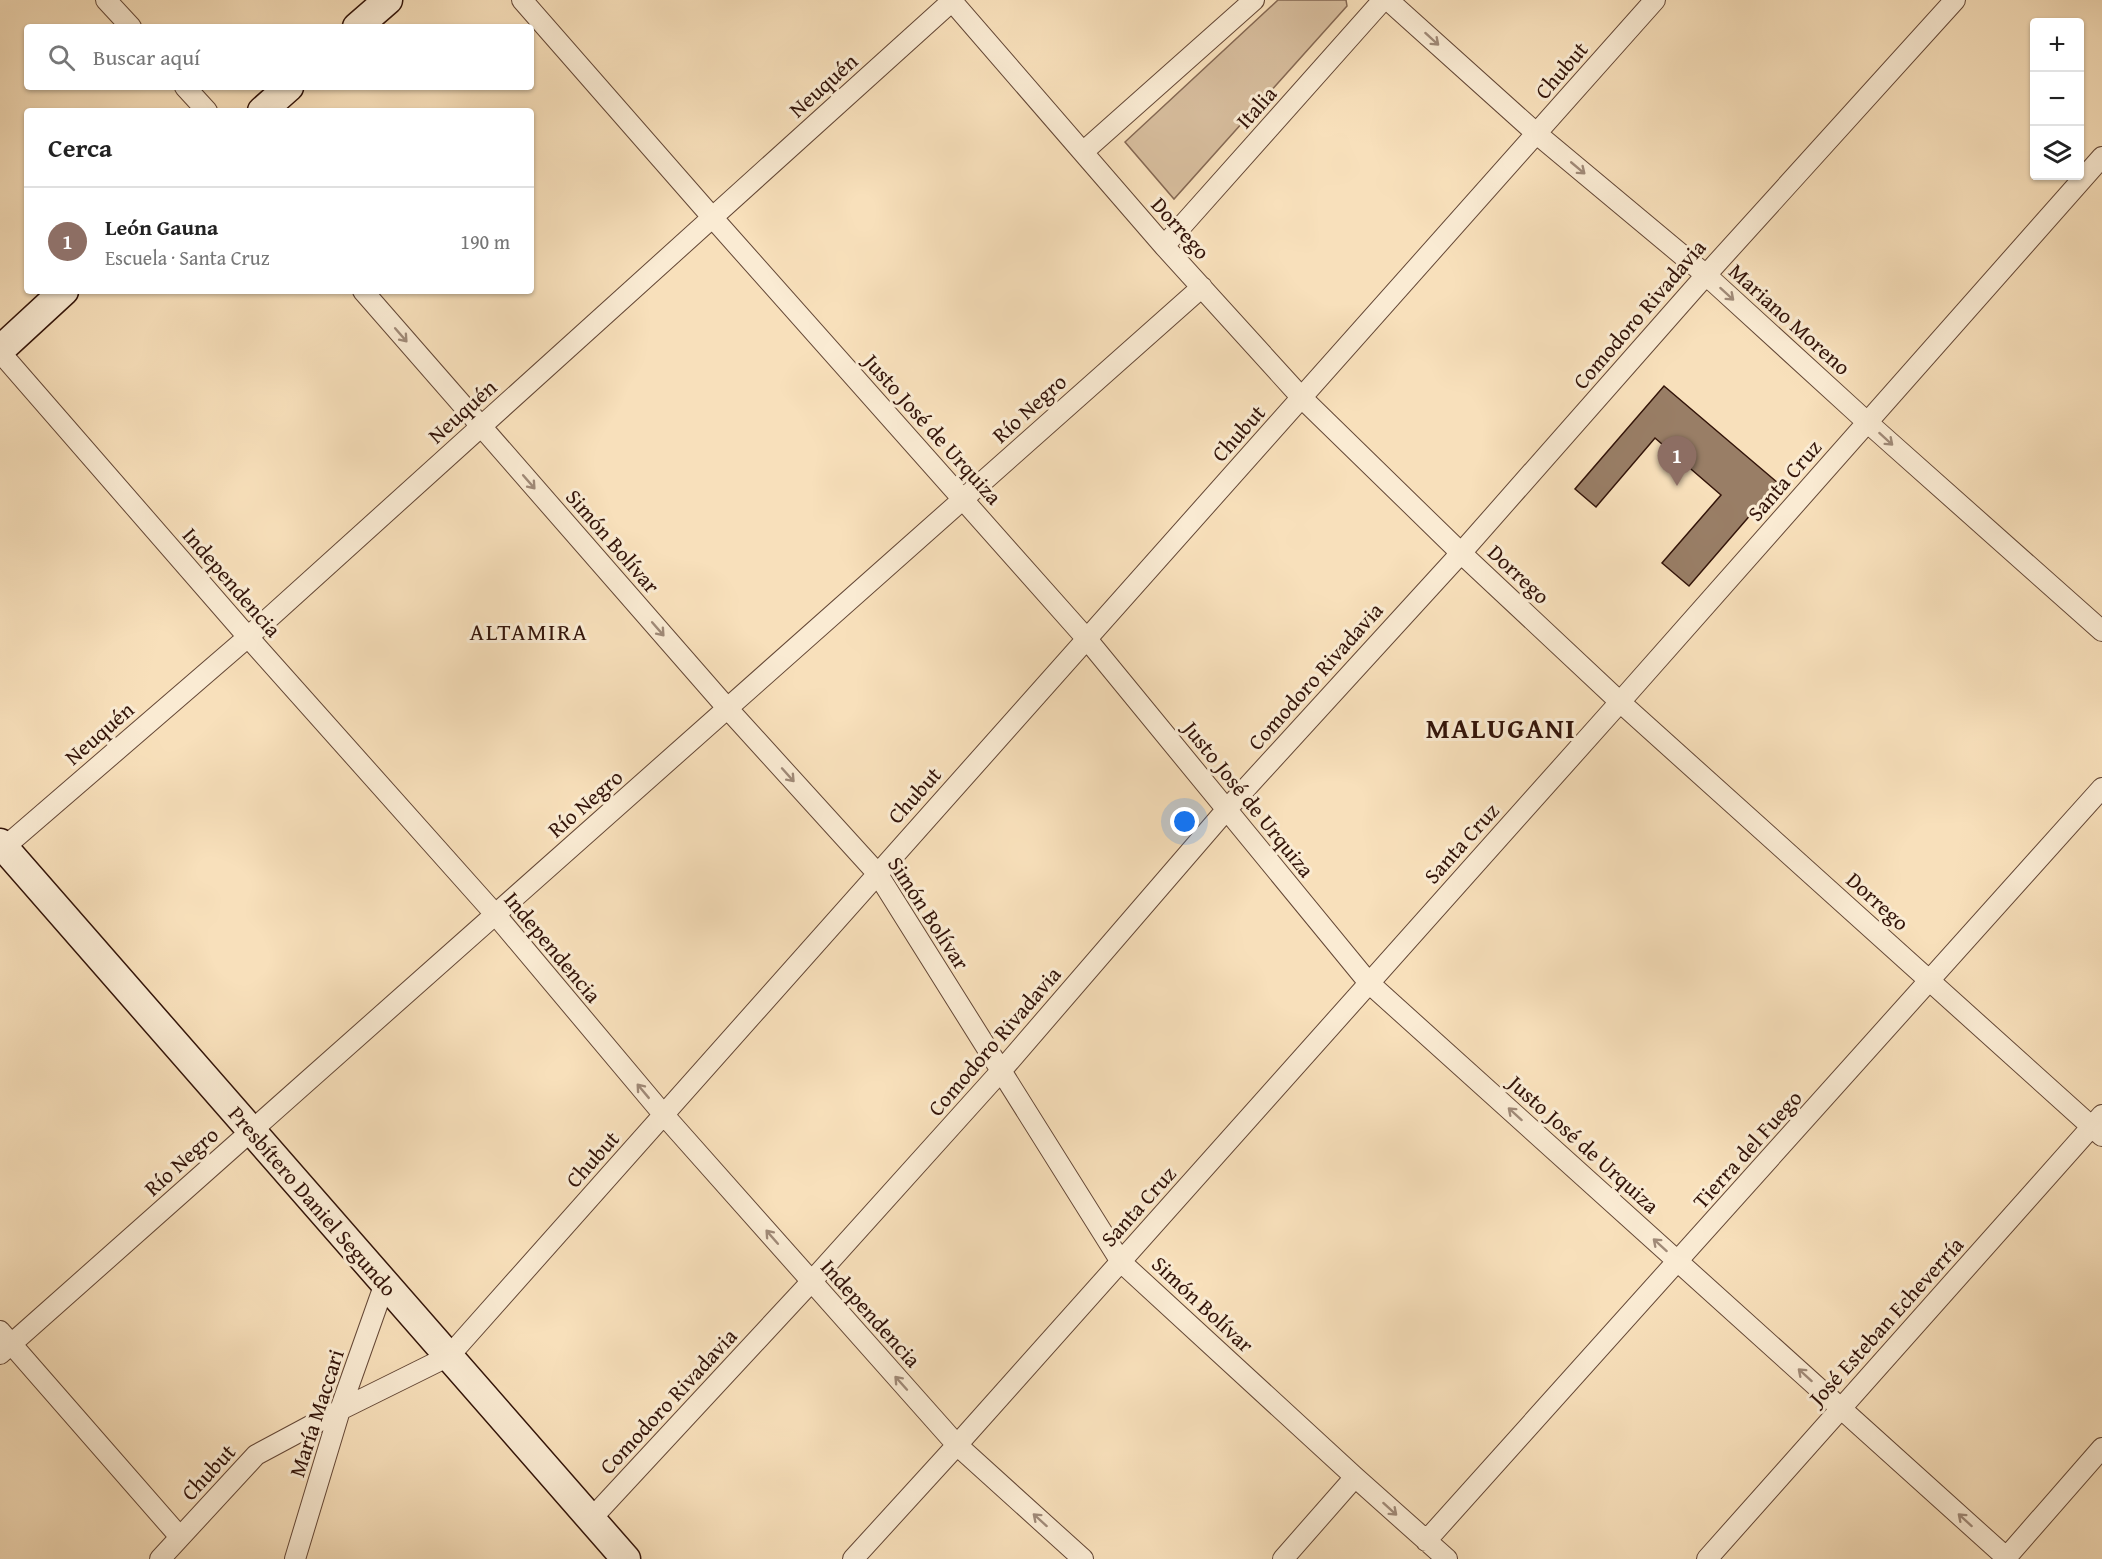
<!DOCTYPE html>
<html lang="es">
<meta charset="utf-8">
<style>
:root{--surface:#fff;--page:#f6f6f6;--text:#222;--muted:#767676;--line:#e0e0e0;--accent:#8f2418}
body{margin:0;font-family:"Gentium Book Plus",serif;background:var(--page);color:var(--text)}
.controls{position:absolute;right:18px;top:18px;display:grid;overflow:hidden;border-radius:6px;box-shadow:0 2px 4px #0004}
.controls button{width:54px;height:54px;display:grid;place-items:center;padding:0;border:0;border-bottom:2px solid var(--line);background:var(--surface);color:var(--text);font:30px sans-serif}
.you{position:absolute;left:1185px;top:822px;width:21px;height:21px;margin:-15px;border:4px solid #fff;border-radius:50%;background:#1a73e8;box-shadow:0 0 0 9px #1a73e833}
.badge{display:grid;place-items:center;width:39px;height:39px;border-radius:50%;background:var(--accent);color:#fff;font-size:20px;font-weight:700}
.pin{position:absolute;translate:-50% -50px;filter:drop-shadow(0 2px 3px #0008)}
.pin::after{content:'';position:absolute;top:32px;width:21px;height:18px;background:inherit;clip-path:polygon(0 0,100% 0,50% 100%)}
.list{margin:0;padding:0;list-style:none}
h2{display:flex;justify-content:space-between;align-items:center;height:78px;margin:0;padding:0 24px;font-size:26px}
h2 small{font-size:20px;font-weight:400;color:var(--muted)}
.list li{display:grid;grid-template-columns:39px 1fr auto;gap:18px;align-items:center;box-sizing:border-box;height:108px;padding:0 24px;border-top:2px solid var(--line)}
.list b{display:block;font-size:22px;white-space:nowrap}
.list p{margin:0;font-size:20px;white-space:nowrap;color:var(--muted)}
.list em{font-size:20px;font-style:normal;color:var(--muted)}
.icon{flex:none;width:33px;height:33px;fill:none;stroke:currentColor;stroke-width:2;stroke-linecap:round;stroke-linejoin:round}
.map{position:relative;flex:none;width:2102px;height:1559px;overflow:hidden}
.search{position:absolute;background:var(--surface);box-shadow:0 2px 4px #0004;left:24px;top:24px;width:510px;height:66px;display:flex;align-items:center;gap:15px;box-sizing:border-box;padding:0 21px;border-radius:6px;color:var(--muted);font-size:22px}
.panel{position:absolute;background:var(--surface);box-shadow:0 2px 4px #0004;left:24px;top:108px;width:510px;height:186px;border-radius:6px}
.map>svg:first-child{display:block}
</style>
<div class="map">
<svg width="2102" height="1559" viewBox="0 0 2102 1559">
<rect width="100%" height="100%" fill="#f8e0bb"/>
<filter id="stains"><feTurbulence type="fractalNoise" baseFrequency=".00333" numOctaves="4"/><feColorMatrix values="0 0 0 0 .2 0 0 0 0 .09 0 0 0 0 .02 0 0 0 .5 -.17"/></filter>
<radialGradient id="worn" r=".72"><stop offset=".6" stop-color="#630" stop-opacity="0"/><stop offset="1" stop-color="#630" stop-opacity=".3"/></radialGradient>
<path fill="#d7bd9d" stroke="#856853" stroke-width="1.5" d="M 1278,0 L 1346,0 L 1347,6 L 1174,199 L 1125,142 Z"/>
<path fill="#997e66" stroke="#331409" stroke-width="1.5" d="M 1664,386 L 1778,483 L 1689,586 L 1662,563 L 1721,495 L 1655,438 L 1596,507 L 1575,489 Z"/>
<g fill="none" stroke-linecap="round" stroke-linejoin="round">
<g stroke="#644736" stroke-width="22">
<path id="minor" d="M 106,0 L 131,27
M 522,0 L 712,217 L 1086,638 L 1369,983 L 2008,1559
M 951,0 L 1164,246 L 1302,398 L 1461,553 L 1620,702 L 2102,1136
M 1388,0 L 1537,134 L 1706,275 L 1867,422 L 2102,631
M 185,87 L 207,111
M 1083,152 L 1254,0
M 1164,246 L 1383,0
M 363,291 L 728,709 L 877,873 L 1121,1262 L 1355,1477 L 1447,1559
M 0,352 L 248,637 L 495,914 L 663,1114 L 957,1445 L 1083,1559
M 0,851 L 248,637 L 952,1
M 0,1331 L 180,1537
M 0,1354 L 1202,287
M 591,1519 L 811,1282 L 1001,1071 L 1227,809 L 1461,553 L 1706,275 L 1955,0
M 1426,1541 L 2102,788
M 160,1559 L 256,1455 L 340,1410 L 449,1356 L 1655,0
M 295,1559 L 340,1410 L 385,1283
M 853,1559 L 957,1445 L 1620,702 L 2102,157
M 1283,1559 L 1355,1477
M 1707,1559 L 2102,1115
M 2005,1559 L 2102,1448"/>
</g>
<g stroke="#331409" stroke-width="31">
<path id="secondary" d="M 357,27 L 388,0
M 262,111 L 289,87
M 0,350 L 64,291
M 0,843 L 626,1559"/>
</g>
<use href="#minor" stroke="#faebd3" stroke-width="20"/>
<use href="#secondary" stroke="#faebd3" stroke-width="28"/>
</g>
<defs><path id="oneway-shaft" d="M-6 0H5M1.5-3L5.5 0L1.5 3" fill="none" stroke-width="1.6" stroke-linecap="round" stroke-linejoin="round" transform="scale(1.5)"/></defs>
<g stroke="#a08a78">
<use href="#oneway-shaft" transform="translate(1432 39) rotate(42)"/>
<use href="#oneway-shaft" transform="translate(1578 168) rotate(40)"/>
<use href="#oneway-shaft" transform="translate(1727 294) rotate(42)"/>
<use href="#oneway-shaft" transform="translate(401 335) rotate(49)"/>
<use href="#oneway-shaft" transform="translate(1886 439) rotate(42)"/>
<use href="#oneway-shaft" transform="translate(529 482) rotate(49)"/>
<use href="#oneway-shaft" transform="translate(658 629) rotate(49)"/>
<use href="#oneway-shaft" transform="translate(788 775) rotate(48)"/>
<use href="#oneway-shaft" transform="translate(643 1091) rotate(-130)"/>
<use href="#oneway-shaft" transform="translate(1515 1114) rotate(-138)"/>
<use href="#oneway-shaft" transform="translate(772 1237) rotate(-131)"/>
<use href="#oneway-shaft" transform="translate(1660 1245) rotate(-138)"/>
<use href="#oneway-shaft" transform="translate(1805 1375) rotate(-138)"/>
<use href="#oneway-shaft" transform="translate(901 1383) rotate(-132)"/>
<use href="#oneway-shaft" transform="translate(1390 1509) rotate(42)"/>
<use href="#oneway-shaft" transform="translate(1040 1520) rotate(-138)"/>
<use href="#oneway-shaft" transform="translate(1965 1520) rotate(-138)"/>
</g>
<g text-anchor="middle" stroke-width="6" stroke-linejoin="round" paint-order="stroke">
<g font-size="22" fill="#331409" stroke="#faebd3">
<text transform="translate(1561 70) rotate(-49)" y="8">Chubut</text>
<text transform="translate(823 85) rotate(-42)" y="8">Neuquén</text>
<text transform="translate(1256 107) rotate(-48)" y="8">Italia</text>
<text transform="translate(1181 228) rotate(48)" y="8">Dorrego</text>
<text transform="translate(1639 314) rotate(-49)" y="8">Comodoro Rivadavia</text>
<text transform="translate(1790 319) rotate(42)" y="8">Mariano Moreno</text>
<text transform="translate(1029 408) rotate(-42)" y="8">Río Negro</text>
<text transform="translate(462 411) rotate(-42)" y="8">Neuquén</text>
<text transform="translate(933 429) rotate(48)" y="8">Justo José de Urquiza</text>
<text transform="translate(1238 433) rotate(-48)" y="8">Chubut</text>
<text transform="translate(1784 480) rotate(-49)" y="8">Santa Cruz</text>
<text transform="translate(613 541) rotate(49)" y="8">Simón Bolívar</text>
<text transform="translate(1519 574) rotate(43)" y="8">Dorrego</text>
<text transform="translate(232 582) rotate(49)" y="8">Independencia</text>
<text transform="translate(1315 676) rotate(-48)" y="8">Comodoro Rivadavia</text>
<text transform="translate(99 733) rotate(-41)" y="8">Neuquén</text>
<text transform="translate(914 795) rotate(-48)" y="8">Chubut</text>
<text transform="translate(1249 799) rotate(51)" y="8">Justo José de Urquiza</text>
<text transform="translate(585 803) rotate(-41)" y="8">Río Negro</text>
<text transform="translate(1461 843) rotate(-48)" y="8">Santa Cruz</text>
<text transform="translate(1878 901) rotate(42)" y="8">Dorrego</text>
<text transform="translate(929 913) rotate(57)" y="8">Simón Bolívar</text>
<text transform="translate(553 947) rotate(50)" y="8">Independencia</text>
<text transform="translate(994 1041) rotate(-49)" y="8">Comodoro Rivadavia</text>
<text transform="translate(1584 1144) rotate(42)" y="8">Justo José de Urquiza</text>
<text transform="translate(1747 1149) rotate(-48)" y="8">Tierra del Fuego</text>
<text transform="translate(592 1159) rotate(-48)" y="8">Chubut</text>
<text transform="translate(181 1161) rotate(-42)" y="8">Río Negro</text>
<text transform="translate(313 1201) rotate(49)" y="8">Presbítero Daniel Segundo</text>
<text transform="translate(1138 1206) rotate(-48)" y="8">Santa Cruz</text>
<text transform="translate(1203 1304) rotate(43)" y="8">Simón Bolívar</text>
<text transform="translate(871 1313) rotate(48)" y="8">Independencia</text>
<text transform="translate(1886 1321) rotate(-48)" y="8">José Esteban Echeverría</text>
<text transform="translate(668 1401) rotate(-47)" y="8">Comodoro Rivadavia</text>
<text transform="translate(316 1413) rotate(-72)" y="8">María Maccari</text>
<text transform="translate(208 1472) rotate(-47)" y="8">Chubut</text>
</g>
<g font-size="24" letter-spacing="1.5" fill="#331409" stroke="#faebd3">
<text x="529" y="640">ALTAMIRA</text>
</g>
<g font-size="28" font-weight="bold" letter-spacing="1.5" fill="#331409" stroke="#faebd3">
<text x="1501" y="738">MALUGANI</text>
</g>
</g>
<rect width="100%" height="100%" filter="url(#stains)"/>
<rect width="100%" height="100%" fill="url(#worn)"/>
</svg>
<div class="controls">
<button>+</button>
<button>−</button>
<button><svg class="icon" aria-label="layers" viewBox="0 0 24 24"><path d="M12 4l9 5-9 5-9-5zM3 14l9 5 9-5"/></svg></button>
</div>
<div class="you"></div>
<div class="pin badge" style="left:1677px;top:486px;background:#8d6e63">1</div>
<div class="search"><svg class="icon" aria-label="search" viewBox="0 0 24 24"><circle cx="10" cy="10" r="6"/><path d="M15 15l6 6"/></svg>Buscar aquí</div>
<section class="panel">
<h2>Cerca<small></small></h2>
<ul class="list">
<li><span class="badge" style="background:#8d6e63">1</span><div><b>León Gauna</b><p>Escuela · Santa Cruz</p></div><em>190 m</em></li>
</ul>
</section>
</div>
